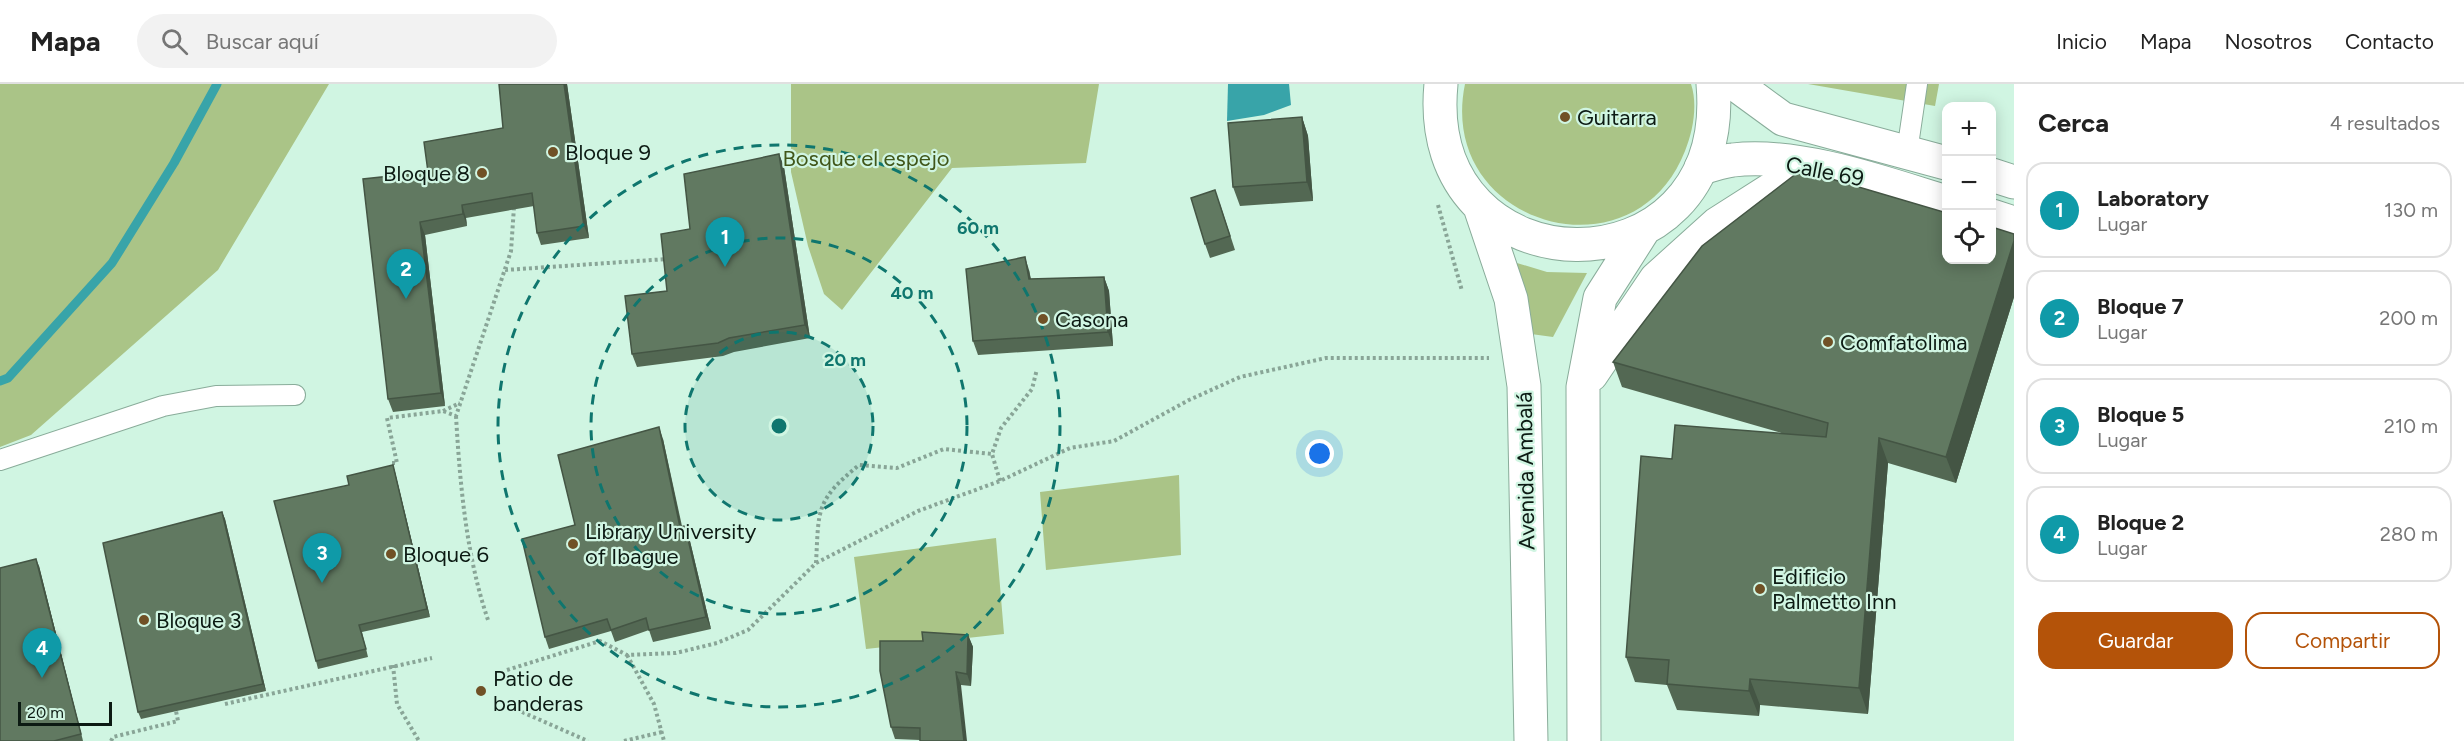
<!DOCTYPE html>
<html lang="es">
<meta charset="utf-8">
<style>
:root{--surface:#fff;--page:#f2f2f2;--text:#222;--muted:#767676;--line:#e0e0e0;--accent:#b45309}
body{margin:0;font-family:Figtree,sans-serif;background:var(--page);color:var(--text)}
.controls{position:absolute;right:18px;top:18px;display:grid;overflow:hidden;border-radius:12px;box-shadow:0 3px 15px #0003}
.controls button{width:54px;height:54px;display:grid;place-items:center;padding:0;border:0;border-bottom:2px solid var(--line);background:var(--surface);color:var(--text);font:30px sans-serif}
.scale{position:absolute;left:18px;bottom:15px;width:94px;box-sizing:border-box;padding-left:6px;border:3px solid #0c1a13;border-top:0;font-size:16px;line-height:21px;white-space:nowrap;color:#0c1a13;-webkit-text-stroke:4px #d0f5e2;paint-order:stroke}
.you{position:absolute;left:1320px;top:370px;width:21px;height:21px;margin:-15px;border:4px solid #fff;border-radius:50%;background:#1a73e8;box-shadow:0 0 0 9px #1a73e833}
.badge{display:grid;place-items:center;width:39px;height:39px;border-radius:50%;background:var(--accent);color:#fff;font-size:20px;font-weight:700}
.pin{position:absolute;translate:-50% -50px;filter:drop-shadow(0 2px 3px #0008)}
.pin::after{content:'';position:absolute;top:32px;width:21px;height:18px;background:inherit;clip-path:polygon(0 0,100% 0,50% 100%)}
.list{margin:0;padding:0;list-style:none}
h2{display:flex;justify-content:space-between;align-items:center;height:78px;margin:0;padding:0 24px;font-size:26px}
h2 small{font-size:20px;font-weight:400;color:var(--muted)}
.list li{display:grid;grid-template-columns:39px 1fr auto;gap:18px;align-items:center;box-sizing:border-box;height:96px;margin:0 12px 12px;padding:0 12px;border:2px solid var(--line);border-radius:18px}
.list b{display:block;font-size:22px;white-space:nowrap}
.list p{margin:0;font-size:20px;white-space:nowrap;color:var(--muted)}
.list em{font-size:20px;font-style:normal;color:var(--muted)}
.actions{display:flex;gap:12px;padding:18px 24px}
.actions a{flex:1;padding:14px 0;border:2px solid var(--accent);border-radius:18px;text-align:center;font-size:21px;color:var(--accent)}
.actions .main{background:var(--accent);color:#fff}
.icon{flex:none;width:33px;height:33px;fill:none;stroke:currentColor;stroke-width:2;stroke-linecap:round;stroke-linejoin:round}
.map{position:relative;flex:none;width:2014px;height:657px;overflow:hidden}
header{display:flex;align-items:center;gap:36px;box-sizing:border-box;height:84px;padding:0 30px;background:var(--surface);border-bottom:2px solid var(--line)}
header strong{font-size:28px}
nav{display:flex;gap:33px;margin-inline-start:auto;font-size:21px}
.search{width:420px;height:54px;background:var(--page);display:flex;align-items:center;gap:15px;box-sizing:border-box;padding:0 21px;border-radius:33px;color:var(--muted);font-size:22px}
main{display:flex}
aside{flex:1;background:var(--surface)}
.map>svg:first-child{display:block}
</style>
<header>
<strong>Mapa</strong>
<div class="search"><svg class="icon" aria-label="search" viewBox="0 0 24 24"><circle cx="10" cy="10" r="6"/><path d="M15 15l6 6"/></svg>Buscar aquí</div>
<nav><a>Inicio</a><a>Mapa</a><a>Nosotros</a><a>Contacto</a></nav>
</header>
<main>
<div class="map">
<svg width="2014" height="657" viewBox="0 0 2014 657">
<rect width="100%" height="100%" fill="#d0f5e2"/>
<path fill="#aac487" d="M 0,0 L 329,0 L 218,186 L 31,351 L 0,363 Z
M 791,0 L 1099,0 L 1086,79 L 952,84 L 842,226 L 824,210 L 808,162 L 791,88 Z
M 1465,0 L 1691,0 C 1698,21 1693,47 1685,67 C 1633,199 1436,140 1465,0 Z
M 1808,0 L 1939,0 L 1935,22 Z
M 1507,176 L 1547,188 L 1587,189 L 1553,253 L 1531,250 Z
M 1179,391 L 1181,471 L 1046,486 L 1040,408 Z
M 996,454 L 1004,550 L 866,565 L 854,473 Z"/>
<path fill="#38a4a9" d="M 1228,0 L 1289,0 L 1291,21 L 1264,31 L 1227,37 Z"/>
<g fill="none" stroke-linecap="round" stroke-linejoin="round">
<path stroke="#38a4a9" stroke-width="9" d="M 0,297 L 8,294 L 112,179 L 174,79 L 217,0"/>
<g stroke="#89ac9a" stroke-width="22">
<path id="service" d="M 1907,68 L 1917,0
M 0,376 L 163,322 L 216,312 L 295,311"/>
</g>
<g stroke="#89ac9a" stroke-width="35">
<path id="tertiary" d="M 1735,0 L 1783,35 L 1946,79
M 1701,84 C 1711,82 1722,77 1733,76 C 1798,68 1884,99 1946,118
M 1992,91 L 2014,98
M 1992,132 L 2014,139"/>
</g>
<g stroke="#89ac9a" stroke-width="35">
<path id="primary" d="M 1441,0 C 1420,211 1732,217 1713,0
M 1480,123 L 1511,215 L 1524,302 L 1531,657
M 1591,291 L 1656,195 L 1717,140 L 1808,82
M 1584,657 L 1583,303 L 1600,214 L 1644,145"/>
</g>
<path stroke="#89a597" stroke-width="4" stroke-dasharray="3 3" stroke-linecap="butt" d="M 1438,121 L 1462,207
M 505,186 L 667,175
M 443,327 L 460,319
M 456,332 C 460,400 466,471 488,536
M 392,379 L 397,379 L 387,334 L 443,327 L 456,332 L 511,167 L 514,123
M 1000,397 L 992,370 L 1001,344 L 1032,305 L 1037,285
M 816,479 L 918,427 L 1000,397 L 1070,364 L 1114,357 L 1189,316 L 1240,293 L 1326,274 L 1489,274
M 627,571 L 654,620 L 664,657
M 393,581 L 397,620 L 419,657
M 507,586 L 600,557 L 627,571 L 676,569 L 717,559 L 748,546 L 816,479 C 819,425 815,417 859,381 L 897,384 L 944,365 L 992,370
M 225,620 L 432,574
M 522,628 L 588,657
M 111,657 L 113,653 L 178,637 L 176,627
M 624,657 L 662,648"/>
<use href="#service" stroke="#fff" stroke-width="20"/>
<use href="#tertiary" stroke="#fff" stroke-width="33"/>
<use href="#primary" stroke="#fff" stroke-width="33"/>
</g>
<path fill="#536853" d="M 499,0 L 567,0 L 589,154 L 541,161 L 537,149 L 534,122 L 466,134 L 467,142 L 425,151 L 445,322 L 393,328 L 388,315 L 428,88 L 503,44 Z
M 1302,33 L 1308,52 L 1313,117 L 1240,122 L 1233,103 Z
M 779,70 L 784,83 L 810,254 L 734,268 L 723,272 L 637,283 L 632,270 L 667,207 L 690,145 Z
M 1220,120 L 1235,166 L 1210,174 L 1205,160 Z
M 2014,150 L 2014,213 L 1956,399 L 1888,379 L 1868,630 L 1760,621 L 1759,632 L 1677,626 L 1667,601 L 1635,598 L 1626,573 L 1672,375 L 1785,350 L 1622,303 L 1613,278 Z
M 1029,186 L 1031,195 L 1104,193 L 1109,207 L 1113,262 L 978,271 L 973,257 Z
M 663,355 L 682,442 L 685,442 L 689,453 L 711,545 L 653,558 L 649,546 L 615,558 L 611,547 L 549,565 L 545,553 L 575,441 Z
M 393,381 L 395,388 L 430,533 L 362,548 L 368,573 L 318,585 L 316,577 L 349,401 Z
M 222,428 L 225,435 L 266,607 L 141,635 L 138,628 Z
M 39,482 L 83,657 L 0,657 Z
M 968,551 L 973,563 L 971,602 L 961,601 L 920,656 L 895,655 L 891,643 L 923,557 Z"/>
<path fill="#454" d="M 564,0 L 567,0 L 589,154 L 584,142 Z
M 1302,33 L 1308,52 L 1313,117 L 1307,98 Z
M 779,70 L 784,83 L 810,254 L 805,241 Z
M 462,121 L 466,134 L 467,142 L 463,130 Z
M 420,138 L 425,151 L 445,322 L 441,309 Z
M 2014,157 L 2014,213 L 1956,399 L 1946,373 Z
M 1025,173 L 1029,186 L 1033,209 L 1029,195 Z
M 1104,193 L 1109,207 L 1113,262 L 1108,248 Z
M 659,343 L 663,355 L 684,455 L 680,443 Z
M 1879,354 L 1888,379 L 1868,630 L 1859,604 Z
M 393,381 L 395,388 L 430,533 L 427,525 Z
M 222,428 L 225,435 L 266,607 L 263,600 Z
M 685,442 L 689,453 L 711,545 L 706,533 Z
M 36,475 L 39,482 L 83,657 L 81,650 Z
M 968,551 L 973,563 L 971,602 L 967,590 Z
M 956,588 L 961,601 L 967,657 L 964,657 Z
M 1750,595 L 1760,621 L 1759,632 L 1749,607 Z"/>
<path fill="#617961" stroke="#454" stroke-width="1.5" d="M 499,0 L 564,0 L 584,142 L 537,149 L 532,109 L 462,121 L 463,130 L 420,138 L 441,309 L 388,315 L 363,95 L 428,88 L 424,58 L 503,44 Z
M 1302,33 L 1307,98 L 1233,103 L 1228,39 Z
M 779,70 L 805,241 L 729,254 L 718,259 L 632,270 L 625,212 L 667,207 L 661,150 L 690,145 L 684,90 Z
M 1801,86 L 1947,129 L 1947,176 L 1992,176 L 1992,143 L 2014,150 L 2014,157 L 1946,373 L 1879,354 L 1859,604 L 1750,595 L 1749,607 L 1667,600 L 1669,576 L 1626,573 L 1641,372 L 1672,375 L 1675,341 L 1826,353 L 1828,339 L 1613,278 L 1702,162 Z
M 1215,106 L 1230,152 L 1205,160 L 1191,114 Z
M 1025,173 L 1029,195 L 1104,193 L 1108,248 L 973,257 L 966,185 Z
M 659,343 L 680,443 L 685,442 L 706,533 L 649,546 L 646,534 L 611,546 L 607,535 L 545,553 L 522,455 L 575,441 L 558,371 Z
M 393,381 L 427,525 L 359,541 L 366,565 L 316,577 L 274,417 L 349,401 L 347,392 Z
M 222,428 L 263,600 L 138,628 L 103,459 Z
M 36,475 L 81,650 L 54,657 L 0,657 L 0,484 Z
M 922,548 L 968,551 L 967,590 L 956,588 L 964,657 L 920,657 L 920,644 L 891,643 L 880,587 L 880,557 L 923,557 Z"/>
<circle cx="779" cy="342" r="94" fill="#0f766e" fill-opacity=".12"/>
<g fill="none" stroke="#0f766e" stroke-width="3" stroke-dasharray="10 8">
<circle cx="779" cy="342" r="94"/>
<circle cx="779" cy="342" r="188"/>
<circle cx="779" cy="342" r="281"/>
</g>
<g fill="#705126" stroke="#d0f5e2" stroke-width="2">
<circle cx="1565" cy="33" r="6"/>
<circle cx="553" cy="68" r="6"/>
<circle cx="482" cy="89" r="6"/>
<circle cx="1043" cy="235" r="6"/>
<circle cx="1828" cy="258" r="6"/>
<circle cx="573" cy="460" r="6"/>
<circle cx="391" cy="470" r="6"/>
<circle cx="1760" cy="505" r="6"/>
<circle cx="144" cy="536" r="6"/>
<circle cx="481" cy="607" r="6"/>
</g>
<g text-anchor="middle" stroke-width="4.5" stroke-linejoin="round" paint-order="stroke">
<g font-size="22" fill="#0c1a13" stroke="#d0f5e2" text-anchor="start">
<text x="1577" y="41">Guitarra</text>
<text x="565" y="76">Bloque 9</text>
<text x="470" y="97" text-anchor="end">Bloque 8</text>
<text x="1055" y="243">Casona</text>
<text x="1840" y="266">Comfatolima</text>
<text x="585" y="455">Library University<tspan x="585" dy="25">of Ibague</tspan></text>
<text x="403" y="478">Bloque 6</text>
<text x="1772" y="500">Edificio<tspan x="1772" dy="25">Palmetto Inn</tspan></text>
<text x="156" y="544">Bloque 3</text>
<text x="493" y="602">Patio de<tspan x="493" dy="25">banderas</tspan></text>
</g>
<g font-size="22" fill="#405619" stroke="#d0f5e2">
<text x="866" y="82">Bosque el espejo</text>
</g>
<g font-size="22" fill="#0c1a13" stroke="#d0f5e2">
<text transform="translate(1825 87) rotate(11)" y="8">Calle 69</text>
<text transform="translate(1525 387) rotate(-91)" y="8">Avenida Ambalá</text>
</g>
</g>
<circle cx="779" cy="342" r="9" fill="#0f766e" stroke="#d0f5e2" stroke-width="3"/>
<g font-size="18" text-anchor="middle" font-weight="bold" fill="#0f766e" stroke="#d0f5e2" stroke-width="4.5" stroke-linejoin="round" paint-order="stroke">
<text x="978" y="150">60 m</text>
<text x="912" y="215">40 m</text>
<text x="845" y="282">20 m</text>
</g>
</svg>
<div class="controls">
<button>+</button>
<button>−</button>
<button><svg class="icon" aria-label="locate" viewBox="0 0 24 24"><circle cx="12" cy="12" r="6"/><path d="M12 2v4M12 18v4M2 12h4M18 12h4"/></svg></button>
</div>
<div class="scale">20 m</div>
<div class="you"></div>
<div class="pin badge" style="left:725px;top:183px;background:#0f9aa8">1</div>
<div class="pin badge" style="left:406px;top:215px;background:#0f9aa8">2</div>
<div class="pin badge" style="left:322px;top:499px;background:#0f9aa8">3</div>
<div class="pin badge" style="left:42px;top:594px;background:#0f9aa8">4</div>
</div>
<aside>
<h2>Cerca<small>4 resultados</small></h2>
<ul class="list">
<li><span class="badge" style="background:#0f9aa8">1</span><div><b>Laboratory</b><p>Lugar</p></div><em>130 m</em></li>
<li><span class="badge" style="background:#0f9aa8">2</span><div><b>Bloque 7</b><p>Lugar</p></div><em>200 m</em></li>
<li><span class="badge" style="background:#0f9aa8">3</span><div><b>Bloque 5</b><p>Lugar</p></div><em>210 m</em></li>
<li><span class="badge" style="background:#0f9aa8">4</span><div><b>Bloque 2</b><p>Lugar</p></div><em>280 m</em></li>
</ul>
<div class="actions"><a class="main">Guardar</a><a>Compartir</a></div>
</aside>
</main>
